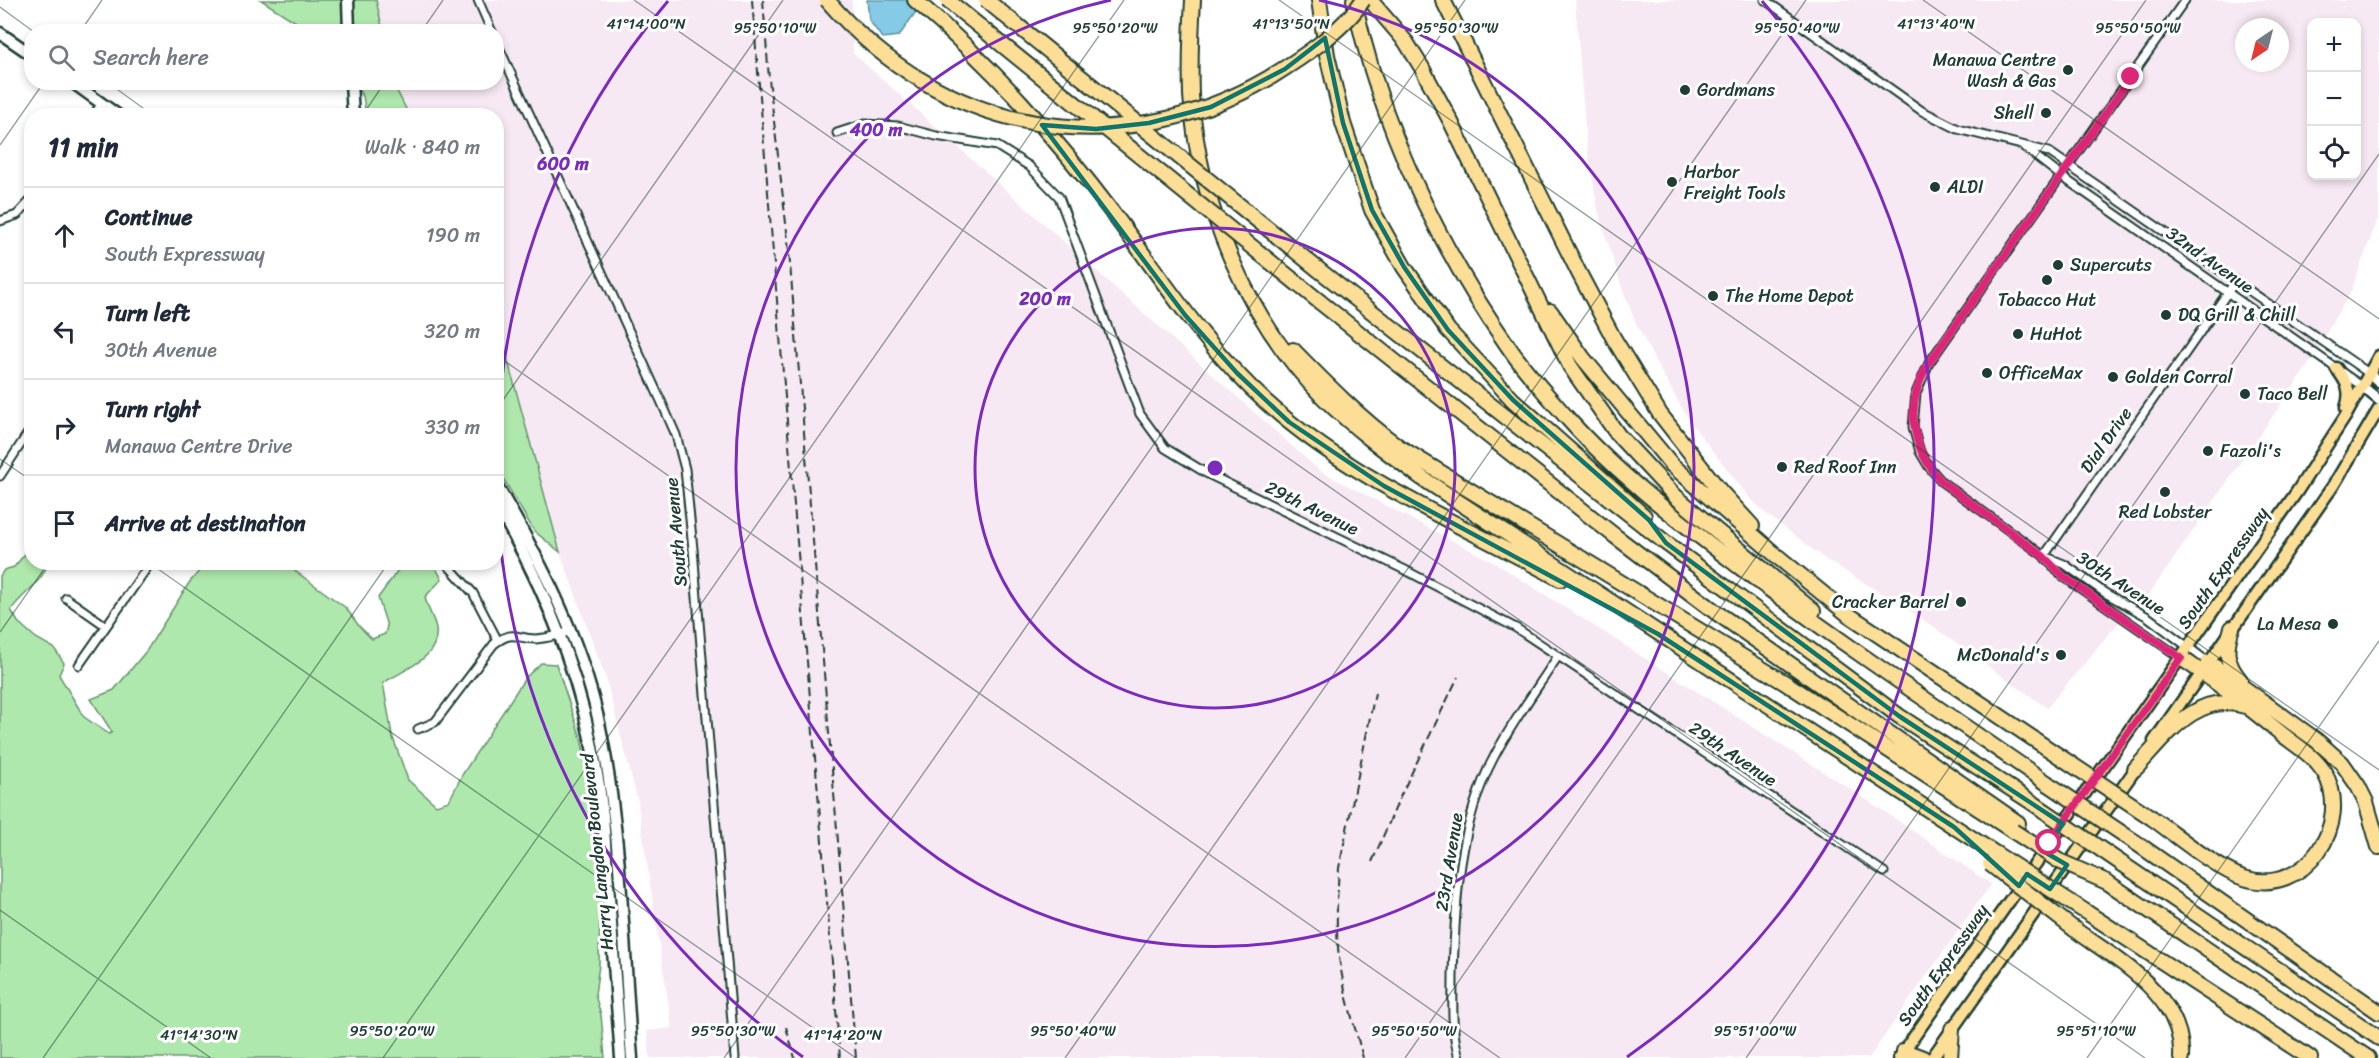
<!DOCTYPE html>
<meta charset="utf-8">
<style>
:root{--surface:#fff;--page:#f6f6f7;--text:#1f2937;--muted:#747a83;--line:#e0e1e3}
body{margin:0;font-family:Sriracha,sans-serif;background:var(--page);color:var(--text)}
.controls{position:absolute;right:18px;top:18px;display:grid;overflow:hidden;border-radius:12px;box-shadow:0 3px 9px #0003}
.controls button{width:54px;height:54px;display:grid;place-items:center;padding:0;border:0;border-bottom:2px solid var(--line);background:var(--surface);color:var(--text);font:30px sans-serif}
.compass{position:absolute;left:2235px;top:18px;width:54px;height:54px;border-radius:50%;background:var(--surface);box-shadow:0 3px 9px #0003;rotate:215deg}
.stop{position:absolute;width:18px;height:18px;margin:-14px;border:4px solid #db2777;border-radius:50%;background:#fff}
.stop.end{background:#db2777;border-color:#fff;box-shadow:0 2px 6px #0008}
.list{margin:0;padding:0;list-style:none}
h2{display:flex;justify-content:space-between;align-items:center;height:78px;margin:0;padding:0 24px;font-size:26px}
h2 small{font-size:20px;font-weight:400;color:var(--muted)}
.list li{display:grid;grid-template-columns:39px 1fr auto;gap:18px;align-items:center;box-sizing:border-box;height:96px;padding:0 24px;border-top:2px solid var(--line)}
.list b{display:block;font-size:22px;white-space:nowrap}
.list p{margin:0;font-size:20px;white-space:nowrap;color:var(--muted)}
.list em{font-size:20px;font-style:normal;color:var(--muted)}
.icon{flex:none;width:33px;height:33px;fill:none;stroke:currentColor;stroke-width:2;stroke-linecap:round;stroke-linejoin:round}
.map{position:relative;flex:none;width:2379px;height:1058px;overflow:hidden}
.search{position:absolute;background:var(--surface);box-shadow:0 3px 9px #0003;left:24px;top:24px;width:480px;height:66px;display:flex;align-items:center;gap:15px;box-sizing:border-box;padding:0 21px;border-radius:24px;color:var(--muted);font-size:22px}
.panel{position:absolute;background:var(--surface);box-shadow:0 3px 9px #0003;left:24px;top:108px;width:480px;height:462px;border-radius:24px}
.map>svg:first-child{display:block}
</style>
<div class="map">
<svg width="2379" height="1058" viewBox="0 0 2379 1058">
<rect width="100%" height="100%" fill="#fff"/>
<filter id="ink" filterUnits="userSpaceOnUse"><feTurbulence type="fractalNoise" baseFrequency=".0167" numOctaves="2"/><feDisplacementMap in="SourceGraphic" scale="12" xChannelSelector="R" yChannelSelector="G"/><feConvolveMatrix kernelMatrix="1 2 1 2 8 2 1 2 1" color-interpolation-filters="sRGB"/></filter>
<g filter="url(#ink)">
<path fill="#f7e9f3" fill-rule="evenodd" d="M 376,0 L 852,0 L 853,53 L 1320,471 L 1497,564 L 1866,799 L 1991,884 L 1869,1058 L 650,1058 L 647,1031 L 672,1028 L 637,798 L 606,679 L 560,552 L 497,317 L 496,116 L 409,115 L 393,83 L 496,82 L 496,32 L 383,31 Z
M 1575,0 L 2379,0 L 2379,216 L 2350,294 L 2334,319 L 2316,354 L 2150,593 L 2131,608 L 2047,708 L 1915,614 L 1825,559 L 1765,513 L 1748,496 L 1690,422 L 1655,361 L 1635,321 L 1621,285 L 1598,210 L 1586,141 ZM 2312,22 L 2356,22 L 2356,176 L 2312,176 ZM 2244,27 L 2280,27 L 2280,63 L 2244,63 Z"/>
<path fill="#afe8ac" stroke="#679270" stroke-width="1.5" d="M 261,0 L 376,0 L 383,31 L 310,31 Z
M 353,83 L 393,83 L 409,115 L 366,115 L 363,96 Z
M 496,317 L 560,552 L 534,531 L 497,468 Z
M 31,547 L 32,562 L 48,563 C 41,584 23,593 11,610 L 18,622 L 36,638 L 54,648 L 64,663 L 59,675 L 84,717 L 109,734 L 112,732 L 91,699 L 114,690 L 147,650 L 189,583 L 206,563 L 284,563 L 346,608 L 359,626 L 372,639 L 385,634 L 387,626 L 378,598 L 403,563 L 433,563 L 442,579 L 425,597 C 427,607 432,615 435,624 C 444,658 404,669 383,683 L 392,735 L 408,780 L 436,805 L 449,801 L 462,775 L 525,678 L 541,663 L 556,664 L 581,738 L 590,782 L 600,897 L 599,965 L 595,995 L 601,1015 L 605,1058 L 0,1058 L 0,576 L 4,570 L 14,567 Z"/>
<path fill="#85cae6" stroke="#5c929f" stroke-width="1.5" d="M 867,0 L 924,0 L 899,36 L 882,38 L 869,20 Z"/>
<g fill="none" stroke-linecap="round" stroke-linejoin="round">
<g stroke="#1f3d34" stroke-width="11">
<path id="minor" d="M 478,0 L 492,32
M 1765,0 L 1922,111 L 1958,129 L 2049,152 L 2370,374
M 2185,0 L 1929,363 L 1916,393 L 1913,427 L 1920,452 L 1929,467 L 1942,482 L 2044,556 L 2064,564 L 2105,593 L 2148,617 L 2208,662
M 496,41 L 661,401 L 676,435 L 685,469 L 693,549 L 735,1058
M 93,116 L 102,103
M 837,133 L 865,124 L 898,126 L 936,136 L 997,146 L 1029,166 L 1059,197 L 1140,414 L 1165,448 L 1206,473 L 1407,571 L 1516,628 L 1884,872
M 2024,147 L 2061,176 L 2363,387
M 0,221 L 17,215 L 32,199
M 0,476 L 32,427
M 2044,556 L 2235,282
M 2045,558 L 2064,577 L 2181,658
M 445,562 L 473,593 L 498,641
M 66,598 L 106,626
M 79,665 L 151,562
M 418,729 L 435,722 L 494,644 C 514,629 515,639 536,639 C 547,638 560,635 570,631
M 1459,1058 C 1451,1029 1453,1006 1453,976 C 1455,902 1459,823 1494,757 C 1512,722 1537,689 1558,656"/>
</g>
<g stroke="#1f3d34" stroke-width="14">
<path id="tertiary" d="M 2370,374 L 2379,382
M 2363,387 L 2379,400"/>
</g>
<g stroke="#1f3d34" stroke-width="15">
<path id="secondary" d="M 348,0 L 349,32
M 0,33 L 32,55
M 72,82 L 119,116
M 351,82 L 353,116
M 496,484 C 539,558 579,634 598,718 C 622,829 623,945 632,1058
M 496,504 C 554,603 590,701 603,816 L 621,1058"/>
</g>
<g stroke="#1f3d34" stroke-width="15">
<path id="primary" d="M 2336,368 C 2347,382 2352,391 2346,408
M 2154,741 L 2333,486 L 2379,409
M 1899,1058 L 2296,493 L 2345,417 L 2379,356
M 1932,1058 L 2139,764"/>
</g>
<g stroke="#1f3d34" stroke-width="18">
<path id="motorway" d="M 915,0 C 992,66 1054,135 1115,216 C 1164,281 1204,346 1266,402 C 1352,480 1460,523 1560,579
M 1193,0 C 1191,32 1190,64 1191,95 C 1198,205 1247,320 1324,398 C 1354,428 1388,453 1422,478 L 1996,854
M 1319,0 L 1327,55 L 1343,123 L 1372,210 L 1404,267 L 1448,330 L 1513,400 L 1644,516
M 1354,0 C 1379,122 1439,248 1510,349 C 1527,374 1549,397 1569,420 C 1619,476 1682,523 1741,568 C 1841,643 1944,712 2047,783
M 1370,0 L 1406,42 L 1422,68 L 1450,120 L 1570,366 L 1618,435 L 1675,496 L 1813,611
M 1443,0 L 1579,273 L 1614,339 L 1660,414 L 1720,491 L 1752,526
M 1319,270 L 1666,543 L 1899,716 L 2033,803
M 1320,302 L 1615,536 L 1717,613 L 2018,823
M 1550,311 L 1583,358 L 1672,465 L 1778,557 L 1849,615 L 2059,756
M 1293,350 C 1327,385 1360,418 1399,447 L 1792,687 L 2013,831
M 2232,628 C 2225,649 2225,662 2240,680
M 2208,662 L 2316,740 L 2342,763 L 2358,786 L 2366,802 L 2379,847
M 2135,769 C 2165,738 2196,690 2245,706
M 2152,818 C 2176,835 2218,870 2244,878 C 2305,898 2354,823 2324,772 C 2314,756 2297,746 2283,735 C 2250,708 2217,682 2181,658
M 2135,842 L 2379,1012
M 2121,863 L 2379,1038
M 2107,882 L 2368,1058
M 2086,912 L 2310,1058
M 2074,929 C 2117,960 2185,996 2181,1058
M 1904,1051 L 1923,1058
M 1950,1058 L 1952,1029"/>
</g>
<use href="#minor" stroke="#fff" stroke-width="7"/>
<use href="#tertiary" stroke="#fff" stroke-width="9"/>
<use href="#secondary" stroke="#fff" stroke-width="10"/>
<use href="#primary" stroke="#fdde96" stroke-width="10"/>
<use href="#motorway" stroke="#fdde96" stroke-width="14"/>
<path stroke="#1f3d34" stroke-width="2" stroke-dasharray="9 4.5" stroke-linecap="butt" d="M 752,0 L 840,1058
M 763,0 L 769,79 L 788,240 L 856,1058
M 1372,862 L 1401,795 L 1458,677
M 786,1027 L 795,1058
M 1363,1058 C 1355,1027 1345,996 1340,964 C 1335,932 1337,899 1339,868 L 1375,693"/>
<g stroke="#1f3d34" stroke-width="18" stroke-linecap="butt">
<path id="motorway-bridge" d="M 827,0 C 942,134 1116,167 1269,78 C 1300,59 1343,31 1363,0
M 947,0 L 1320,302
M 986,0 L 1319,270
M 2059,756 L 2152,818
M 2047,783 L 2135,842
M 2033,803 L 2121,863
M 2013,831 L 2059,861 L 2107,882
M 1996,854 L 2086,912
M 1990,864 L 2074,929"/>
</g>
<use href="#motorway-bridge" stroke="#fdde96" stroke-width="14"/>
</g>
</g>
<g fill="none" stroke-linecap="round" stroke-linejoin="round" filter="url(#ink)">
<path stroke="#db2777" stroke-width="8" d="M 2049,843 L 2181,658 L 2064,577 L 2043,556 L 1942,482 C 1910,448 1904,404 1929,363 L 2131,77"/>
</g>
<path fill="none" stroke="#0f766e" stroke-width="4.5" stroke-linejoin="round" d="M 1325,38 L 1343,123 L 1372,210 L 1404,267 L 1448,330 L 1513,400 L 1649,520 L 1666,543 L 1899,716 L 2063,824 L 2043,851 L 2067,865 L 2050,889 L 2027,874 L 2019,886 L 1954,827 L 1658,634 L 1384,486 L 1289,422 L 1237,373 L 1185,315 L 1042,125 L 1096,129 L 1149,123 L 1211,107 L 1285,69 Z"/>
<path fill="none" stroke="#1f3d34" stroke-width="1.5" stroke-opacity="0.45" d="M 634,0 L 2145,1058M 1279,0 L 2379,770M 1923,0 L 2379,319M 0,7 L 34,32M 80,32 L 102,0M 421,32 L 443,0M 107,82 L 154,116M 362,116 L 385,82M 0,145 L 44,82M 496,355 L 1500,1058M 496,410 L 783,0M 0,459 L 32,481M 148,562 L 856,1058M 0,632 L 49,562M 0,910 L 211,1058M 43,1058 L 389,562M 383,1058 L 1124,0M 724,1058 L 1465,0M 1065,1058 L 1806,0M 1405,1058 L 2146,0M 1746,1058 L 2379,154M 2087,1058 L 2379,641"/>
<g fill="none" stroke="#7b2cbf" stroke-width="3">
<circle cx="1215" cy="468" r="240"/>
<path d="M1319 0A479 479 0 1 1 1111 0"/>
<path d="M803 1057A719 719 0 0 1 497 499M497 437A719 719 0 0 1 668 1M1762 1A719 719 0 0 1 1627 1057"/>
</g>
<g fill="#1f3d34" stroke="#fff" stroke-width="2">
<circle cx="2068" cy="70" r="6"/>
<circle cx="1685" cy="90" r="6"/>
<circle cx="2046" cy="113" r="6"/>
<circle cx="1672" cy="182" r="6"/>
<circle cx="1935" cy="187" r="6"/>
<circle cx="2058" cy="265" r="6"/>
<circle cx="2047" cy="280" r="6"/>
<circle cx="1713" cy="296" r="6"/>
<circle cx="2166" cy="315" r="6"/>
<circle cx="2018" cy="334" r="6"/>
<circle cx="1987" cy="373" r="6"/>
<circle cx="2113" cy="377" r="6"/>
<circle cx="2245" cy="394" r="6"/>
<circle cx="2208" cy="451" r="6"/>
<circle cx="1782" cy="467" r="6"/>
<circle cx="2165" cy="492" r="6"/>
<circle cx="1961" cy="602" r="6"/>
<circle cx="2333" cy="624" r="6"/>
<circle cx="2061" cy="655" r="6"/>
</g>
<g text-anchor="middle" stroke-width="6" stroke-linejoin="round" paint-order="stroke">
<g font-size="18" fill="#1f3d34" stroke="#fff" text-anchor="start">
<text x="2056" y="66" text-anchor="end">Manawa Centre<tspan x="2056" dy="21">Wash &amp; Gas</tspan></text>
<text x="1697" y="96">Gordmans</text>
<text x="2034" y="119" text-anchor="end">Shell</text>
<text x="1684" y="178">Harbor<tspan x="1684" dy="21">Freight Tools</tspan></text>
<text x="1947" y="193">ALDI</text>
<text x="2070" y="271">Supercuts</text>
<text x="1725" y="302">The Home Depot</text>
<text x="2047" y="306" text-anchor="middle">Tobacco Hut</text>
<text x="2178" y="321">DQ Grill &amp; Chill</text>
<text x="2030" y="340">HuHot</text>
<text x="1999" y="379">OfficeMax</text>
<text x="2125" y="383">Golden Corral</text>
<text x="2257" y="400">Taco Bell</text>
<text x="2220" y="457">Fazoli's</text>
<text x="1794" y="473">Red Roof Inn</text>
<text x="2165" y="518" text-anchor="middle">Red Lobster</text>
<text x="1949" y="608" text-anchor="end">Cracker Barrel</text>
<text x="2321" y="630" text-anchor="end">La Mesa</text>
<text x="2049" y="661" text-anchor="end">McDonald's</text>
</g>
<g font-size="18" fill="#1f3d34" stroke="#fff">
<text transform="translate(2210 260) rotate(35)" y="6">32nd Avenue</text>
<text transform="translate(2106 440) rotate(-55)" y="6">Dial Drive</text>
<text transform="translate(1312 508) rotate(26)" y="6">29th Avenue</text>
<text transform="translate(676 532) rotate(-95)" y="6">South Avenue</text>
<text transform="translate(2223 568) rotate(-55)" y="6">South Expressway</text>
<text transform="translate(2121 583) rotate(33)" y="6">30th Avenue</text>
<text transform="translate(1733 754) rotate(34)" y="6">29th Avenue</text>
<text transform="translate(597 852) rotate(-96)" y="6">Harry Langdon Boulevard</text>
<text transform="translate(1449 862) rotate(-81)" y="6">23rd Avenue</text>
<text transform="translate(1943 965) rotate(-55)" y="6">South Expressway</text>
</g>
</g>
<g font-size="15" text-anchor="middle" fill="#1f3d34" stroke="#fff" stroke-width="6" stroke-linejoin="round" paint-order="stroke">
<text x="1936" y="29">41°13'40"N</text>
<text x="646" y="29">41°14'00"N</text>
<text x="1291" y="29">41°13'50"N</text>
<text x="775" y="33">95°50'10"W</text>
<text x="1115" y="33">95°50'20"W</text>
<text x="1456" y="33">95°50'30"W</text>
<text x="1797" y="33">95°50'40"W</text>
<text x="2138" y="33">95°50'50"W</text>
<text x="392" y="1036">95°50'20"W</text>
<text x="733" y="1036">95°50'30"W</text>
<text x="1073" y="1036">95°50'40"W</text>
<text x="1414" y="1036">95°50'50"W</text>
<text x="1755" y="1036">95°51'00"W</text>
<text x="2096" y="1036">95°51'10"W</text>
<text x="199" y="1040">41°14'30"N</text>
<text x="843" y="1040">41°14'20"N</text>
</g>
<circle cx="1215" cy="468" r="9" fill="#7b2cbf" stroke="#fff" stroke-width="3"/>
<g font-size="18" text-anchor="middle" font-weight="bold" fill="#7b2cbf" stroke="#fff" stroke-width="6" stroke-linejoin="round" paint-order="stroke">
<text x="876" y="136">400 m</text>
<text x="563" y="170">600 m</text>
<text x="1045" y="305">200 m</text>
</g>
</svg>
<div class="controls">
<button>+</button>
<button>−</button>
<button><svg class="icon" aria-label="locate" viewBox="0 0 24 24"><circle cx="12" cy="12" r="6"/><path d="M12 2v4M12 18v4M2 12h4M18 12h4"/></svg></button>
</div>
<svg class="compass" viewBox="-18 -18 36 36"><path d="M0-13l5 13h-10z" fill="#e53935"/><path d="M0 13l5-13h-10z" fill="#747a83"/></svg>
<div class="stop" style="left:2049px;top:843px"></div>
<div class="stop end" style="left:2131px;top:77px"></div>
<div class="search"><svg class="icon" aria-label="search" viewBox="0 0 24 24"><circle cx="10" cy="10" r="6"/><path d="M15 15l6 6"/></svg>Search here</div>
<section class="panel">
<h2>11 min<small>Walk · 840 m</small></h2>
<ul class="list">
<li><svg class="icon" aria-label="ahead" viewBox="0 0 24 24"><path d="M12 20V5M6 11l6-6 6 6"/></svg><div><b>Continue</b><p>South Expressway</p></div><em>190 m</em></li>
<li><svg class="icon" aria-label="left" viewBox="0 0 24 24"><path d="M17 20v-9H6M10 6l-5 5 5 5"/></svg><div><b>Turn left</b><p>30th Avenue</p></div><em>320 m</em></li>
<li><svg class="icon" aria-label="right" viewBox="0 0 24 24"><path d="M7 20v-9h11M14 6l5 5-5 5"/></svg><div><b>Turn right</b><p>Manawa Centre Drive</p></div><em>330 m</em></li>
<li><svg class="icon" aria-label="arrive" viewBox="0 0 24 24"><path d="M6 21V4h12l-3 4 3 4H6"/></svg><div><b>Arrive at destination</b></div></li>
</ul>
</section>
</div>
